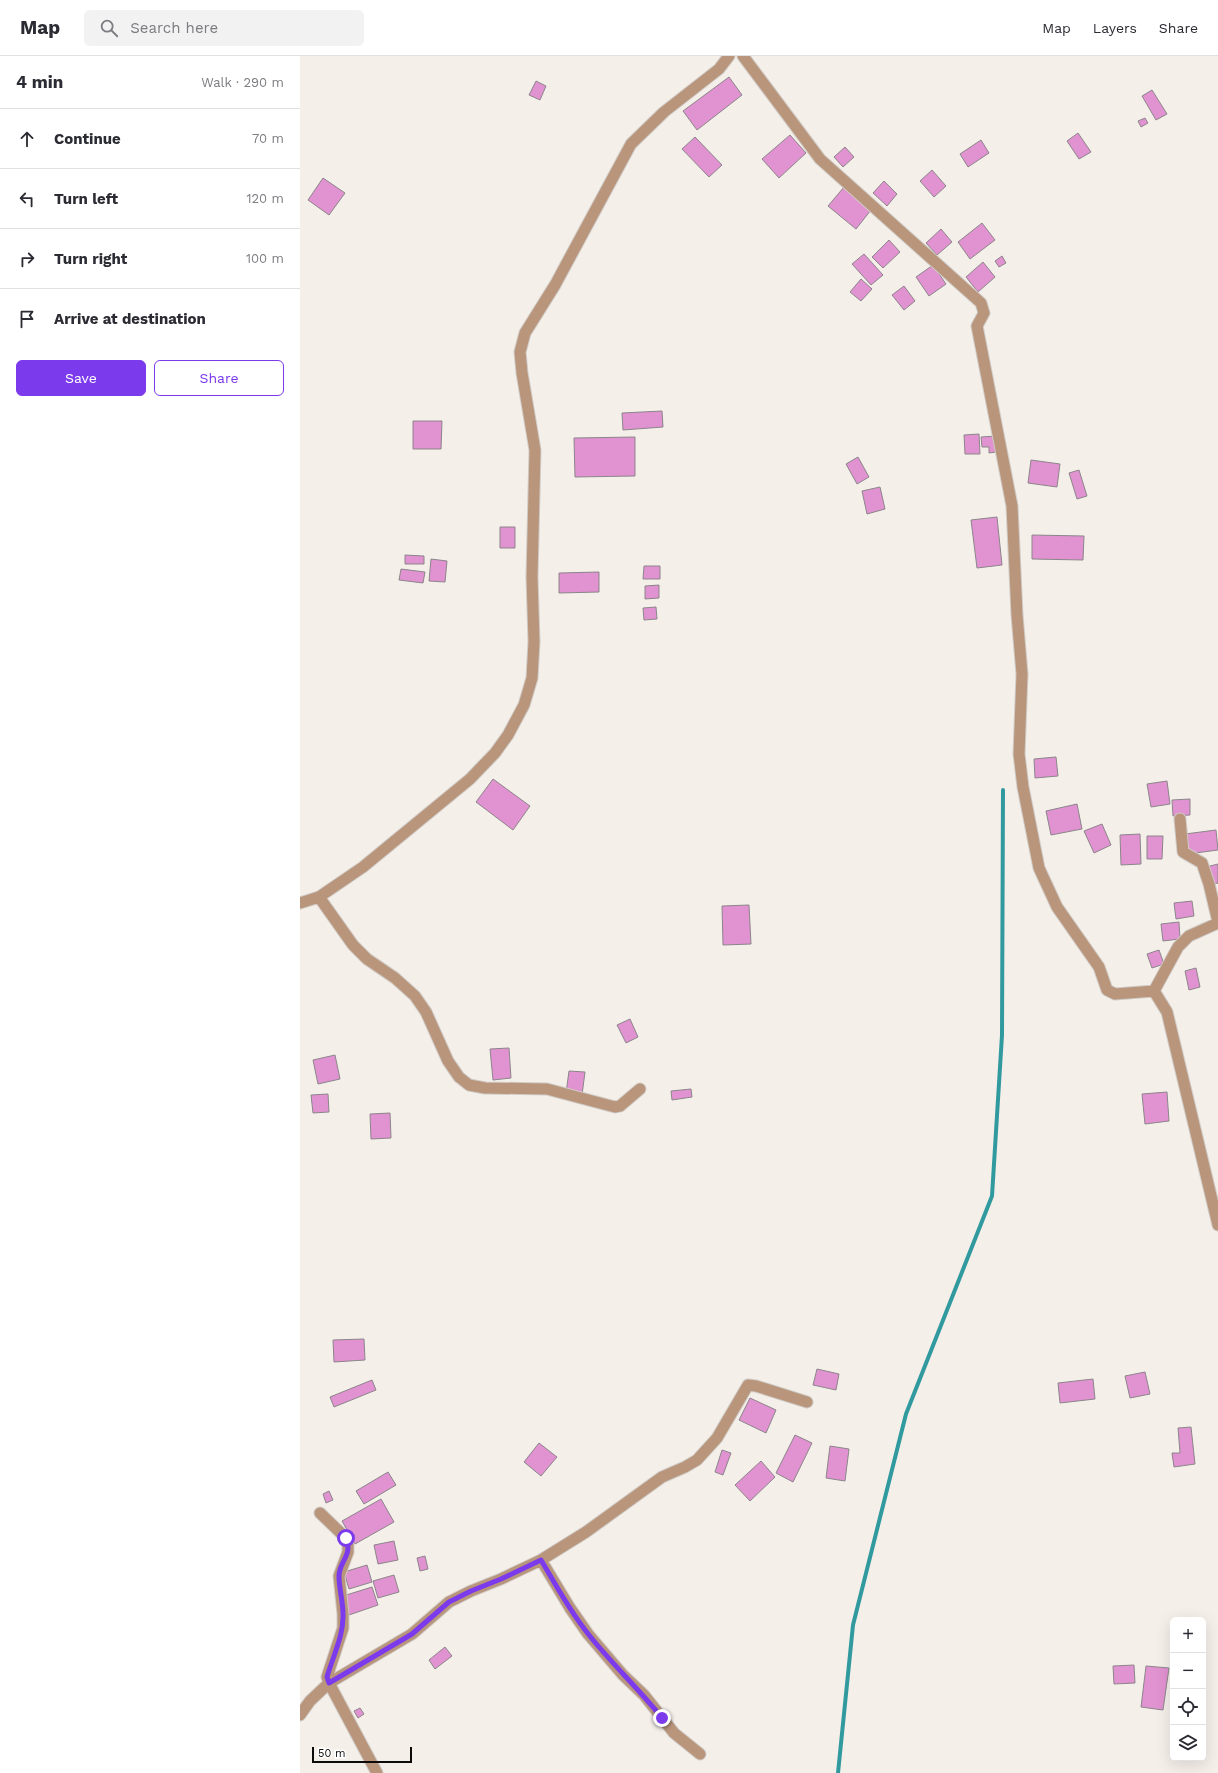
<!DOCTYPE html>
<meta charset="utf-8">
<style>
:root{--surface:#fff;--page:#f2f2f3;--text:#2b2b33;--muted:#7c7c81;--line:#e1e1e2;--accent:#7c3aed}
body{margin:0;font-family:"Work Sans",sans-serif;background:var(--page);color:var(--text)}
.controls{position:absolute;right:12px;bottom:12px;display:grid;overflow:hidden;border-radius:6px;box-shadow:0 4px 16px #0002}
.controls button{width:36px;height:36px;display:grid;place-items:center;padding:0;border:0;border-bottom:1px solid var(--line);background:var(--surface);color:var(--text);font:20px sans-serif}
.scale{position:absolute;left:12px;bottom:10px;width:100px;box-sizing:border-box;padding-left:4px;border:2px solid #0d0b09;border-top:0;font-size:11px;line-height:14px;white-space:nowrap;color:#0d0b09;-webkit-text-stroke:3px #fff;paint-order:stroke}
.stop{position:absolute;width:12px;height:12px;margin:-9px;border:3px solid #7c3aed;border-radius:50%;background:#fff}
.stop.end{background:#7c3aed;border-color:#fff;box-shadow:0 1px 4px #0008}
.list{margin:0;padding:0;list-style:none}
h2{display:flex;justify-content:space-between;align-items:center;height:52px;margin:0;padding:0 16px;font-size:17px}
h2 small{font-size:13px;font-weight:400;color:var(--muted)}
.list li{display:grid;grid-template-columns:26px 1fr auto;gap:12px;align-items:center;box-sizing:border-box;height:60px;padding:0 16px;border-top:1px solid var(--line)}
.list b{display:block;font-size:15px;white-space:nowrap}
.list em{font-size:13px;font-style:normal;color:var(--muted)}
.actions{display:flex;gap:8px;padding:12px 16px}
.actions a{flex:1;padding:9px 0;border:1px solid var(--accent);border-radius:6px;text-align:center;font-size:14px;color:var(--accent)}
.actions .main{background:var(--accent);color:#fff}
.icon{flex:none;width:22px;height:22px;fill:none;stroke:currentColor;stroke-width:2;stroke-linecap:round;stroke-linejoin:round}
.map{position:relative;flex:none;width:918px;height:1717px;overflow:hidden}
header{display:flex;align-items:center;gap:24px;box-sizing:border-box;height:56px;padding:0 20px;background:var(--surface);border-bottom:1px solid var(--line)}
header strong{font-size:19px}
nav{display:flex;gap:22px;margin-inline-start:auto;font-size:14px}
.search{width:280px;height:36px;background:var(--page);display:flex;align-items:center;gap:10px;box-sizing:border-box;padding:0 14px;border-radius:6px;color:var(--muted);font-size:15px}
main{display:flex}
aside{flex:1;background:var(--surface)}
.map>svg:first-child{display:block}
</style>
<header>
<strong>Map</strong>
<div class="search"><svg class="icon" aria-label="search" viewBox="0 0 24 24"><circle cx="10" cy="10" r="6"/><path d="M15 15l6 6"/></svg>Search here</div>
<nav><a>Map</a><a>Layers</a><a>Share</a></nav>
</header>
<main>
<aside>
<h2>4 min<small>Walk · 290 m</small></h2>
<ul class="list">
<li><svg class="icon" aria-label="ahead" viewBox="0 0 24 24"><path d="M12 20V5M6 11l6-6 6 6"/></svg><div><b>Continue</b></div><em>70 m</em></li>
<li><svg class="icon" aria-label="left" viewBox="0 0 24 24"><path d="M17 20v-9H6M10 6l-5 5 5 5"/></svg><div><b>Turn left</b></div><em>120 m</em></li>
<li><svg class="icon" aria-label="right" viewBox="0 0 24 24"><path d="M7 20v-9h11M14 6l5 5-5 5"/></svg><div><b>Turn right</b></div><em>100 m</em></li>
<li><svg class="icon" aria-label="arrive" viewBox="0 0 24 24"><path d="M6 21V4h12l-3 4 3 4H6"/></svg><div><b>Arrive at destination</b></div></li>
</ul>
<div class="actions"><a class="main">Save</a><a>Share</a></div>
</aside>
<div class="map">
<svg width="918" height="1717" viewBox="0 0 918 1717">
<rect width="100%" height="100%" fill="#f5efea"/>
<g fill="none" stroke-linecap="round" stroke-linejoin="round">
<path stroke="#319a9f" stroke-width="4" d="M 538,1717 L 553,1569 L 606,1358 L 692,1140 L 702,979 L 703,734"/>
</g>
<path fill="#e192d0" stroke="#8b868a" d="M 429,21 L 442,39 L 397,74 L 383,55 Z
M 236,25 L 246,30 L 240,44 L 229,39 Z
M 852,34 L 867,58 L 856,64 L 842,40 Z
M 845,62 L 848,67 L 841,71 L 838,65 Z
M 778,77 L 791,96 L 779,103 L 767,85 Z
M 490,79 L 506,97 L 479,122 L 462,103 Z
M 395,81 L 422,109 L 409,121 L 382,93 Z
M 681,84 L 689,97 L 668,111 L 660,98 Z
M 545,91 L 554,101 L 543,111 L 534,101 Z
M 632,114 L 646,130 L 634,141 L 620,125 Z
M 23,122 L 45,137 L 29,159 L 8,144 Z
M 584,125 L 597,138 L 587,150 L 573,137 Z
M 544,131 L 571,154 L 556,173 L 528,150 Z
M 682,167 L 695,184 L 670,203 L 658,186 Z
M 641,173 L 652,186 L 637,199 L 626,187 Z
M 589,184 L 600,196 L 583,212 L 572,201 Z
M 564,198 L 583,219 L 571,229 L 552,208 Z
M 702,200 L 706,207 L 699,211 L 695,205 Z
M 683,206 L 695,221 L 678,236 L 666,221 Z
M 633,209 L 646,228 L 629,240 L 616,221 Z
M 561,223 L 572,233 L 561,245 L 550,236 Z
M 604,230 L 615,245 L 604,254 L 592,239 Z
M 362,355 L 363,371 L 323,374 L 322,357 Z
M 113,365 L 142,365 L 141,393 L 113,393 Z
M 679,378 L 680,398 L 665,398 L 664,379 Z
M 696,380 L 696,396 L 689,397 L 689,391 L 682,391 L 681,381 Z
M 335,381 L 335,420 L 275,421 L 274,382 Z
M 558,401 L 569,421 L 557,428 L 546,408 Z
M 731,404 L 760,408 L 757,431 L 728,427 Z
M 779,414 L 787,440 L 777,443 L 769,417 Z
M 580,431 L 585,453 L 567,458 L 562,435 Z
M 697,461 L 702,509 L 677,512 L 671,464 Z
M 200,471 L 215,471 L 215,492 L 200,492 Z
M 732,479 L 784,480 L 783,504 L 732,503 Z
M 105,499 L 124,500 L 124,508 L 105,508 Z
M 131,503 L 147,505 L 145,526 L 129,525 Z
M 344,510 L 360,510 L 360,523 L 343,523 Z
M 101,513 L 125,516 L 123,527 L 99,524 Z
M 299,516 L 299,536 L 259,537 L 259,517 Z
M 359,529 L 359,542 L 345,543 L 345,530 Z
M 356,551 L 357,563 L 344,564 L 343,552 Z
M 756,701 L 758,720 L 735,722 L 734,703 Z
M 193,723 L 230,750 L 213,774 L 176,746 Z
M 867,725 L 870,748 L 851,751 L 847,728 Z
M 890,743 L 890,759 L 873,760 L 872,744 Z
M 777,748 L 782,773 L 751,779 L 746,755 Z
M 802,768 L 811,789 L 794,797 L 784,775 Z
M 916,774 L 918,794 L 888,798 L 885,778 Z
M 840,778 L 841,808 L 821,809 L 820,779 Z
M 847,780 L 863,780 L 862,803 L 847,803 Z
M 918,808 L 918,827 L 910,829 L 906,811 Z
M 892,845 L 894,860 L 876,863 L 874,847 Z
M 449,849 L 451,888 L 423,889 L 422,850 Z
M 879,866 L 880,883 L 863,885 L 861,868 Z
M 859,894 L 864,908 L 852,912 L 847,898 Z
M 896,912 L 900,931 L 889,934 L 885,915 Z
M 330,963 L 338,981 L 326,987 L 317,969 Z
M 209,992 L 211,1022 L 193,1024 L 190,993 Z
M 35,999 L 40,1023 L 18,1028 L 13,1004 Z
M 269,1015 L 285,1016 L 282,1039 L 266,1037 Z
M 391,1033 L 392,1041 L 372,1044 L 371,1035 Z
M 867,1036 L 869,1065 L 845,1068 L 842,1038 Z
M 28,1038 L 29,1056 L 13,1057 L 11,1039 Z
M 90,1057 L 91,1082 L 71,1083 L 70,1058 Z
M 64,1283 L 65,1304 L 34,1306 L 33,1284 Z
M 517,1313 L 539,1318 L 536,1334 L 513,1329 Z
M 845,1316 L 850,1338 L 830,1342 L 825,1320 Z
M 793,1323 L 795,1343 L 760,1347 L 758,1327 Z
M 72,1324 L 76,1334 L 34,1351 L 30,1341 Z
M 450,1342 L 476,1354 L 466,1377 L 439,1364 Z
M 891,1371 L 895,1408 L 874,1411 L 872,1397 L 880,1397 L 878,1372 Z
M 495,1379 L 512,1387 L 493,1426 L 476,1417 Z
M 239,1387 L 257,1401 L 241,1420 L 224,1406 Z
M 530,1390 L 549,1393 L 545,1425 L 526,1422 Z
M 422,1394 L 431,1397 L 423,1419 L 415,1416 Z
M 461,1405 L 475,1421 L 450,1445 L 435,1429 Z
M 88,1416 L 96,1429 L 64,1448 L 56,1435 Z
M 29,1435 L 33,1444 L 26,1447 L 23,1438 Z
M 81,1443 L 94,1466 L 55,1488 L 42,1465 Z
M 94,1485 L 98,1504 L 78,1508 L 74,1489 Z
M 125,1500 L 128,1513 L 120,1515 L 117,1502 Z
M 67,1509 L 72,1526 L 49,1533 L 44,1516 Z
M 94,1519 L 99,1536 L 78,1542 L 73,1525 Z
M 72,1531 L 78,1549 L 49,1559 L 43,1540 Z
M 145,1591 L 152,1600 L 135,1613 L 129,1604 Z
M 834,1609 L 835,1627 L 814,1628 L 813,1610 Z
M 846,1610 L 869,1612 L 863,1654 L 841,1651 Z
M 60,1652 L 64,1658 L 58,1662 L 54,1655 Z"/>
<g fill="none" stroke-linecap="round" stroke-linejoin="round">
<g stroke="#d0cbc6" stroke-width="13">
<path id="minor" d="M 443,0 L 520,103 L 681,247 L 684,257 L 677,270 L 712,450 L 717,559 L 722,618 L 719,698 L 723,731 L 739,812 L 757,851 L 799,911 L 807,934 L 815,938 L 854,935
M 880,763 L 883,796 L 902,807 L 909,828 L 918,866
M 19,841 L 53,889 L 67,903 L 95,922 L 115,940 L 126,956 L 148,1005 L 159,1021 L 169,1029 L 185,1032 L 247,1033 L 315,1051 L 320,1050 L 340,1033
M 0,847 L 19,841 L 63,811 L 170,723 L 195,697 L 208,679 L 224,649 L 232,622 L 234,586 L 232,521 L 235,394 L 222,317 L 220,296 L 225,277 L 255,229 L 331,88 L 364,56 L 419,13 L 429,0
M 854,935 L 867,956 L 918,1169
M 854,935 L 878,891 L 889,880 L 918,867
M 20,1457 L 46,1482 L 48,1489 L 48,1496 L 39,1520 L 43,1558 L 43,1572 L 27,1621 L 29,1627 L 77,1717
M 241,1504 L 270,1552 L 288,1578 L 323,1619 L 344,1639 L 374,1677 L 400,1698
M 0,1659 L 10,1645 L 29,1627 L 112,1578 L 149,1546 L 171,1535 L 201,1523 L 241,1504 L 286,1476 L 362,1421 L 385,1411 L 397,1404 L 417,1382 L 448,1329 L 456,1330 L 507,1346"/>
</g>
<use href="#minor" stroke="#b8957b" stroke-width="11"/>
</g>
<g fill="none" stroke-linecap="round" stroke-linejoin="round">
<path stroke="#7c3aed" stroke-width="5" d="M 46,1482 C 53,1500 39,1505 39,1520 C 39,1533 43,1545 43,1558 C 44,1579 33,1600 27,1621 L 29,1627 L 112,1578 L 149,1546 L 171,1535 L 201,1523 L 241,1504 C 256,1529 270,1556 289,1579 C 312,1608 339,1633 362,1662"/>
</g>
</svg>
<div class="controls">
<button>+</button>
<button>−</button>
<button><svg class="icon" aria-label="locate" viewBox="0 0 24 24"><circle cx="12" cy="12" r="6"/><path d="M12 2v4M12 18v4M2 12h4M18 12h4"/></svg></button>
<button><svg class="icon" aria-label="layers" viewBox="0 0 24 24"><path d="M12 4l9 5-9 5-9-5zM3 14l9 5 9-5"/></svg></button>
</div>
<div class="scale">50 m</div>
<div class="stop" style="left:46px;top:1482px"></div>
<div class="stop end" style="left:362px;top:1662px"></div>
</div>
</main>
